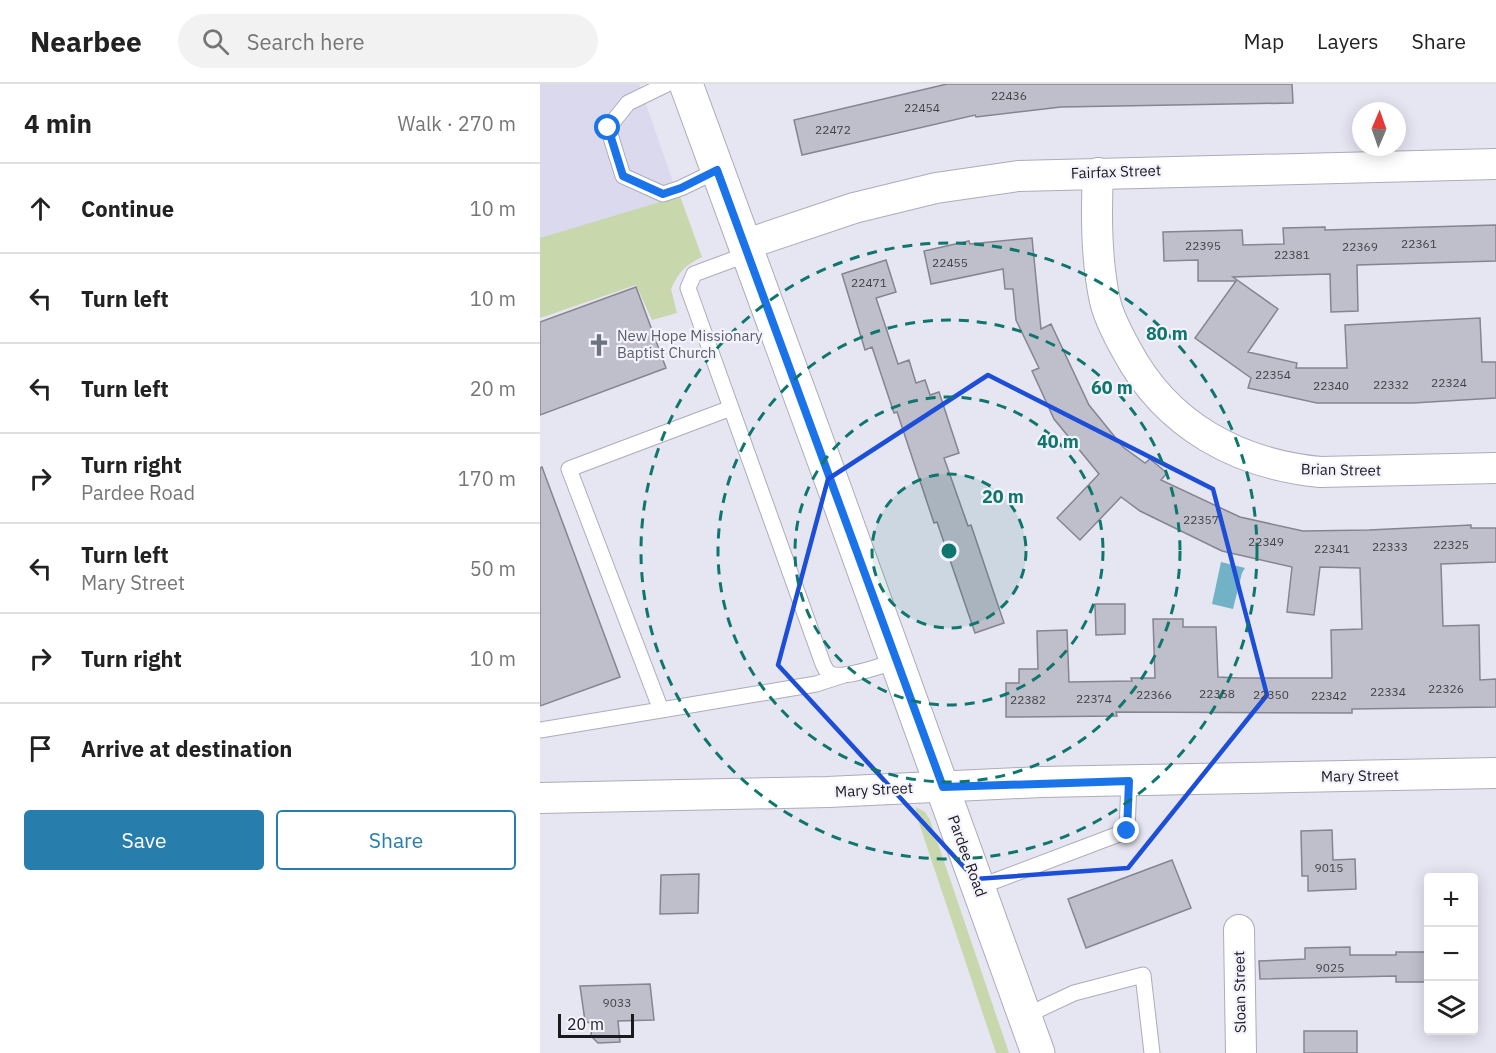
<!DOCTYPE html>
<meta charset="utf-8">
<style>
:root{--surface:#fff;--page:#f2f2f2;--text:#222;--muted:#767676;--line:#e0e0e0;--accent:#277ead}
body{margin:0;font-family:"IBM Plex Sans",sans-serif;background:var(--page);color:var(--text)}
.controls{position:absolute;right:18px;bottom:18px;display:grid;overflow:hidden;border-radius:6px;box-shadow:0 3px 15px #0003}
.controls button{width:54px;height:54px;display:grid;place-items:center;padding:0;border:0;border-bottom:2px solid var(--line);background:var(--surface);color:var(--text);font:30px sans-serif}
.compass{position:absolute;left:812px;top:18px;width:54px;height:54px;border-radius:50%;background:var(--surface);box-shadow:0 3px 15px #0003;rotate:2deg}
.scale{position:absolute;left:18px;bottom:15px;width:76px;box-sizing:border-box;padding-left:6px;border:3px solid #19191e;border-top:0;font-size:16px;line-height:21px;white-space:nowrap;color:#19191e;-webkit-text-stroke:4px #f3f2fd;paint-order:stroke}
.stop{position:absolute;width:18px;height:18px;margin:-14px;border:4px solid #1a73e8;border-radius:50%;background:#fff}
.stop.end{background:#1a73e8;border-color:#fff;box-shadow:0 2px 6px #0008}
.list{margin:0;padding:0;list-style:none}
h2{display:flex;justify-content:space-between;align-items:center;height:78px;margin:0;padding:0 24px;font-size:26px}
h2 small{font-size:20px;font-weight:400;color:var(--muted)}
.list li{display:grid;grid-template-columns:39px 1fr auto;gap:18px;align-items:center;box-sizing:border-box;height:90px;padding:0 24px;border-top:2px solid var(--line)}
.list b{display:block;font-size:22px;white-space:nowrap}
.list p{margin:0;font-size:20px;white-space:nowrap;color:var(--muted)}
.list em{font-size:20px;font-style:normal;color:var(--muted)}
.actions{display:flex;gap:12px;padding:18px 24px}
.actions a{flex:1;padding:14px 0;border:2px solid var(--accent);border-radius:6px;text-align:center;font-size:21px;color:var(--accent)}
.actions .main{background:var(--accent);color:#fff}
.icon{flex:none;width:33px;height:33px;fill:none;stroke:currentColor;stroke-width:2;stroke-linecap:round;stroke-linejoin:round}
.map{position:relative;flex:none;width:956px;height:969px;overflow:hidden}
header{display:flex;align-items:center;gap:36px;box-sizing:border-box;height:84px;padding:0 30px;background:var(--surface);border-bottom:2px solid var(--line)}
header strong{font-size:28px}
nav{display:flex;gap:33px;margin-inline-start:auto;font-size:21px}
.search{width:420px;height:54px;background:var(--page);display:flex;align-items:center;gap:15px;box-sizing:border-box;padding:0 21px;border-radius:33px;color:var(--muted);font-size:22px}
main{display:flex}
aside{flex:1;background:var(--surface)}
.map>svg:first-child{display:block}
</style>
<header>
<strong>Nearbee</strong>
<div class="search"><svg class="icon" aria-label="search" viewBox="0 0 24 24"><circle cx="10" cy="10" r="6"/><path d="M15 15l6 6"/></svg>Search here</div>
<nav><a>Map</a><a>Layers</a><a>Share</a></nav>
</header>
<main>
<aside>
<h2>4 min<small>Walk · 270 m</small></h2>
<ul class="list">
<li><svg class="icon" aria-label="ahead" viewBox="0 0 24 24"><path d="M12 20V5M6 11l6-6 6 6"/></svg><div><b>Continue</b></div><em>10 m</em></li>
<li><svg class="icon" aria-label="left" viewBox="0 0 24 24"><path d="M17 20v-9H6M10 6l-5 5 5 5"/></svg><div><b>Turn left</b></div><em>10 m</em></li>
<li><svg class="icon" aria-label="left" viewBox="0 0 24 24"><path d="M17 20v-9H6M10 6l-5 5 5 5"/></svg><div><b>Turn left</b></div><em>20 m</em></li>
<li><svg class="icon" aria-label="right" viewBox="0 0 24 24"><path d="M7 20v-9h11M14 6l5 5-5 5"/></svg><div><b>Turn right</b><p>Pardee Road</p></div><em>170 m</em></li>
<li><svg class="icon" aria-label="left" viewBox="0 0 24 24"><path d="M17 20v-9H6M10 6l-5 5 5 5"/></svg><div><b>Turn left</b><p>Mary Street</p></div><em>50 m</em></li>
<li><svg class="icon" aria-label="right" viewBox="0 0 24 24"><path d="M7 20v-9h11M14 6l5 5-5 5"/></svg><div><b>Turn right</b></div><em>10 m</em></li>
<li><svg class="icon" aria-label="arrive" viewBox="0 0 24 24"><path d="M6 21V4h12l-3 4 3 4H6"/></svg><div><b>Arrive at destination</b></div></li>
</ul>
<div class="actions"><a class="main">Save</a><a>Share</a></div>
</aside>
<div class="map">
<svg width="956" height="969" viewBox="0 0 956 969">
<rect width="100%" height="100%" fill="#e6e5f2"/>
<path fill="#dbd9ee" d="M 0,0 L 99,0 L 158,170 L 0,173 Z"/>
<path fill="#c8d8ac" d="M 140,112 L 162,173 C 145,181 139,188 131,205 L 137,229 L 112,236 L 96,201 L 0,234 L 0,154 Z
M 376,723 L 385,728 L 390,736 L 469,969 L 456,969 L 376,730 Z"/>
<path fill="#71b2c7" d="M 681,478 L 705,484 L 702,489 L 693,525 L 672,520 Z"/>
<path fill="#bfbecb" stroke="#858490" stroke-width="1.5" d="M 407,0 L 752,0 L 753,19 L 521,23 L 436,33 L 435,31 L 262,71 L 254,36 Z
M 956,141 L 956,177 L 817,181 L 818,227 L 791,228 L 790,190 L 693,193 L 738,225 L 708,268 L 757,279 L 756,284 L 807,284 L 805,241 L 940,234 L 942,278 L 956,278 L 956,314 L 873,319 L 777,319 L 708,304 L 711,294 L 655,254 L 696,197 L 658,197 L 658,176 L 624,177 L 623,148 L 702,146 L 703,161 L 744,160 L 743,144 L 785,143 L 785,146 Z
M 492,154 L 501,245 L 511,240 L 549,321 L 583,363 L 605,379 L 610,375 L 627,389 L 621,396 L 700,433 L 763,447 L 829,446 L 931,441 L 931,444 L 956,444 L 956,478 L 901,480 L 903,542 L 939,541 L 940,596 L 956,595 L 956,623 L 812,625 L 812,629 L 576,628 L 577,632 L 466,633 L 466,599 L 479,599 L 479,585 L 498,585 L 497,547 L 527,546 L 529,598 L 592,597 L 591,594 L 615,594 L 613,535 L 643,535 L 643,543 L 676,543 L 678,593 L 699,594 L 792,594 L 791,546 L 822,545 L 820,484 L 780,483 L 774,531 L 747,528 L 752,483 L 682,467 L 600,427 L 581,413 L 540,456 L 517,434 L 559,390 L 514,335 L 492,287 L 499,284 L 476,236 L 473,205 L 465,205 L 463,185 L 391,200 L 384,167 L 429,157 L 430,160 Z
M 346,176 L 356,208 L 336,214 L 358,280 L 369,276 L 376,299 L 385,296 L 390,311 L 399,308 L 419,369 L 404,374 L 428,442 L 431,441 L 464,539 L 435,549 L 397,438 L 394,439 L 357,328 L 354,329 L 332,263 L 325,266 L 302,190 Z
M 96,203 L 126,284 L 0,331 L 0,238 Z
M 2,383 L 80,593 L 0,622 L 0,384 Z
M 555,520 L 585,520 L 585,550 L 556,551 Z
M 792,746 L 793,776 L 815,775 L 816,805 L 768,807 L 768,792 L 762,792 L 761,747 Z
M 632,776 L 651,824 L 546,864 L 528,815 Z
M 159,790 L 158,829 L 120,830 L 121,791 Z
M 810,863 L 810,871 L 856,871 L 856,868 L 885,868 L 886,898 L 856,898 L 856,892 L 720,895 L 719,877 L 765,875 L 765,864 Z
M 110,900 L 114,936 L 78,937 L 80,958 L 58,959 L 51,952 L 52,940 L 45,937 L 40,902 Z
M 764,947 L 817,947 L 817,969 L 764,969 Z"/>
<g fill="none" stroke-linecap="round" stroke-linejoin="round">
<g stroke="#adacb8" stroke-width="17">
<path id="lane" d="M 127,0 L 88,19 L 68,44 L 83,92 L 123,110 L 141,104 L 178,86
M 208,170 L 154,190 L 148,204 L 283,580 C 285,584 286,587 289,589 C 301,597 343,581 357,577
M 191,324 L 29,385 L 121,626 L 276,600 L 304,591
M 0,646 L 121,626
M 439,803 L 587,747 L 589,697
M 485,932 L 534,909 L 603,891 L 612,969"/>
</g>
<g stroke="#adacb8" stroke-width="32">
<path id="street" d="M 558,89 C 556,130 556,176 565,217 C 569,234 578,251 587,267 C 627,342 698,380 780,388 L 956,384
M 204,161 L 314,124 L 396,104 L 478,92 L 956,80
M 0,714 L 288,708 L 501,698 L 956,689
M 699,846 L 701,969"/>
</g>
<g stroke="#adacb8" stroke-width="35">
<path id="secondary" d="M 146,0 L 296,409 L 498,969"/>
</g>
<use href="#lane" stroke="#fff" stroke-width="15"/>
<use href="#street" stroke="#fff" stroke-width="30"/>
<use href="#secondary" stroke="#fff" stroke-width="33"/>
</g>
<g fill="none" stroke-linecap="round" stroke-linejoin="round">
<path stroke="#1a73e8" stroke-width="8" d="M 68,44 L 83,92 L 123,110 L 141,104 L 177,86 L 403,703 L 589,697 L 587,747"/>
</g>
<path fill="none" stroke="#1d4ed8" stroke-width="4.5" stroke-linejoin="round" d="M 448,291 L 673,405 L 727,611 L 588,784 L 435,795 L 238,581 L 288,395 Z"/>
<circle cx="409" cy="467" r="77" fill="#0f766e" fill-opacity=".12"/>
<g fill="none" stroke="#0f766e" stroke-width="3" stroke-dasharray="10 8">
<circle cx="409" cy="467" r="77"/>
<circle cx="409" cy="467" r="154"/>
<circle cx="409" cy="467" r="231"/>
<circle cx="409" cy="467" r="308"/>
</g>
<defs>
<g id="church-bare" transform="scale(1.8)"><path d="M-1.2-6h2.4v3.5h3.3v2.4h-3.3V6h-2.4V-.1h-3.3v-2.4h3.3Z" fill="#6b7280" stroke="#f3f2fd" stroke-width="2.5" paint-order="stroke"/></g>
</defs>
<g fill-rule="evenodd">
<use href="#church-bare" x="59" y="261"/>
</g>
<g text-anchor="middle" stroke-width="4.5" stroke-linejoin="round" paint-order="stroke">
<g font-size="12" fill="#424249">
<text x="469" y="16">22436</text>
<text x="382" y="28">22454</text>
<text x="293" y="50">22472</text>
<text x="879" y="164">22361</text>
<text x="663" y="166">22395</text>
<text x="820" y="167">22369</text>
<text x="752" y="175">22381</text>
<text x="410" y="183">22455</text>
<text x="329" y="203">22471</text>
<text x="733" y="295">22354</text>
<text x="909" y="303">22324</text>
<text x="851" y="305">22332</text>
<text x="791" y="306">22340</text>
<text x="661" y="440">22357</text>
<text x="726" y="462">22349</text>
<text x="911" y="465">22325</text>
<text x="850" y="467">22333</text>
<text x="792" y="469">22341</text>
<text x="906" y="609">22326</text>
<text x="848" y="612">22334</text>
<text x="677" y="614">22358</text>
<text x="614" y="615">22366</text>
<text x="731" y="615">22350</text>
<text x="789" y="616">22342</text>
<text x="554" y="619">22374</text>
<text x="488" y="620">22382</text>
<text x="789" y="788">9015</text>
<text x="790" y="888">9025</text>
<text x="77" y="923">9033</text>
</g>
<g font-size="15" fill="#19191e" stroke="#f3f2fd">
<text transform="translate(576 88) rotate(-2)" y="5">Fairfax Street</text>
<text transform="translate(801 386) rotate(1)" y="5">Brian Street</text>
<text transform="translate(820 692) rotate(-1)" y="5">Mary Street</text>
<text transform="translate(334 706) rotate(-3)" y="5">Mary Street</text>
<text transform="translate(427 772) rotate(70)" y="5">Pardee Road</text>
<text transform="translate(700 908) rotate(-91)" y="5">Sloan Street</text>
</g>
<g font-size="15" fill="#5b616d" stroke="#f3f2fd" text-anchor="start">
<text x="77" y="257">New Hope Missionary<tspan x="77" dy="17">Baptist Church</tspan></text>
</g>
</g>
<circle cx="409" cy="467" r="9" fill="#0f766e" stroke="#f3f2fd" stroke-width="3"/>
<g font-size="18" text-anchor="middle" font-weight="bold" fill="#0f766e" stroke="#f3f2fd" stroke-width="4.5" stroke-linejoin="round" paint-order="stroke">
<text x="627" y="256">80 m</text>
<text x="572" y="310">60 m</text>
<text x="518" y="364">40 m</text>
<text x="463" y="419">20 m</text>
</g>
</svg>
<div class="controls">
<button>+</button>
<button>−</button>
<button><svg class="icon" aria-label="layers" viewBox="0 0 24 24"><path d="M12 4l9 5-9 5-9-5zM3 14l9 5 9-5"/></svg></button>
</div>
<svg class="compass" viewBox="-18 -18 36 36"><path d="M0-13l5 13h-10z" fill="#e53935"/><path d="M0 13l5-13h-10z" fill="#767676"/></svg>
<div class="scale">20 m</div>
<div class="stop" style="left:68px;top:44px"></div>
<div class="stop end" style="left:587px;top:747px"></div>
</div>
</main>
